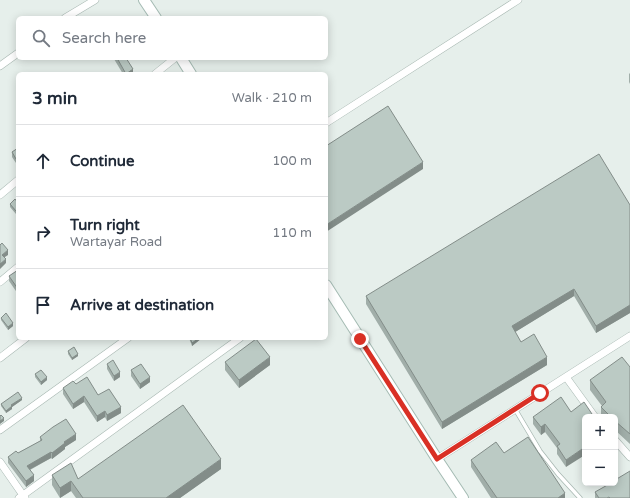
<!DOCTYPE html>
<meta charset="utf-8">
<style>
:root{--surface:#fff;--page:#f6f6f7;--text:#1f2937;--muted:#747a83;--line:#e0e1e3}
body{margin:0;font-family:"Varela Round",sans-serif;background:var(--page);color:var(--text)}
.controls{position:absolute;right:12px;bottom:12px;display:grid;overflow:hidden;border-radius:6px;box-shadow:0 2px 10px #0003}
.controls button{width:36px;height:36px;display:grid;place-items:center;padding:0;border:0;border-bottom:1px solid var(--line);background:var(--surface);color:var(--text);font:20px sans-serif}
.stop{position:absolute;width:12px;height:12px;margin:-9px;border:3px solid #d93025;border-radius:50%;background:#fff}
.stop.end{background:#d93025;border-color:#fff;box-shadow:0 1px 4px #0008}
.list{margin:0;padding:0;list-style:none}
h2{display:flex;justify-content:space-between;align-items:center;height:52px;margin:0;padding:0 16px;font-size:17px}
h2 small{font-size:13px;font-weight:400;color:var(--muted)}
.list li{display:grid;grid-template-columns:26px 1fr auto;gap:12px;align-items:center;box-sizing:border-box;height:72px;padding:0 16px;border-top:1px solid var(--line)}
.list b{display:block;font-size:15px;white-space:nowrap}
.list p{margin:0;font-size:13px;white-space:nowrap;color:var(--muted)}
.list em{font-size:13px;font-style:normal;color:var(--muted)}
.icon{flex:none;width:22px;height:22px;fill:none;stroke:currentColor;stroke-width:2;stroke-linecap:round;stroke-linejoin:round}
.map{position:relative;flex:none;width:630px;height:498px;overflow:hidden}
.search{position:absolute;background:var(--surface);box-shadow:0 2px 10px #0003;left:16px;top:16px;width:312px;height:44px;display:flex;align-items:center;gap:10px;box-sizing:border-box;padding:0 14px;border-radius:6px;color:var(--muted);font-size:15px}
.panel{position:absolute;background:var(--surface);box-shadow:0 2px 10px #0003;left:16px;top:72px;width:312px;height:268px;border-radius:6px}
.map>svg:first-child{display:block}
</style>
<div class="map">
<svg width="630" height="498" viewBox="0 0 630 498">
<rect width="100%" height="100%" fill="#e6efeb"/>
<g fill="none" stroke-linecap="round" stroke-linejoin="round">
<g stroke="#a8b8b2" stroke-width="5">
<path id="lane" d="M 515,409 L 540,451 L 558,474 L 580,498"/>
</g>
<g stroke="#a8b8b2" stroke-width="8">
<path id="street" d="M 65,18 L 95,0
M 0,66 L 18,53
M 155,74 L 175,58
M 326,123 L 518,0
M 0,195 L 18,180
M 0,282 L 18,267
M 0,358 L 26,338
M 566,377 L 595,417
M 0,430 L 128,338
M 615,440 L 630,457
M 437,459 L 630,336
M 0,462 L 25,498
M 19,498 L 240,338"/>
</g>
<g stroke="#a4bbb3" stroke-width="12">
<path id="secondary" d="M 144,0 L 156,18
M 181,58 L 191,74
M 326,285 L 437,459 L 463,498"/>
</g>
<use href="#lane" stroke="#fff" stroke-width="3.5"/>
<use href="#street" stroke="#fff" stroke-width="7"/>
<use href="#secondary" stroke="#fff" stroke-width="10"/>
</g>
<path fill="#a1aea9" d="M 114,58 L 126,58 L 133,74 L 123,74 L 114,59 Z
M 630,73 L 630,84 L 629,82 L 629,74 Z
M 18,142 L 18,162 L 16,163 L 12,157 L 12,152 L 18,148 L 17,147 L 17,143 Z
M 18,203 L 18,212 L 16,214 L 10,207 L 10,204 Z
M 630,205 L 630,313 L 596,333 L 574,296 L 515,332 L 521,342 L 547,365 L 442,429 L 366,304 L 366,296 Z
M 18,270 L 18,294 L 9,281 L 9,276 Z
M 1,318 L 13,326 L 8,330 L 1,320 Z
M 189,338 L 202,338 L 192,346 Z
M 68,351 L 78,356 L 72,360 L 68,354 Z
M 225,362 L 270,365 L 239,388 L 225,370 Z
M 107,364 L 120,377 L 114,381 L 107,369 Z
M 630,367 L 630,444 L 615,430 L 615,417 L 601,417 L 601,407 L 602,406 L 590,390 L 590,380 Z
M 131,370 L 150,382 L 140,389 L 131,376 Z
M 35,374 L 47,380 L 41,385 L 35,377 Z
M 76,384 L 98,395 L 121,413 L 107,421 L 105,417 L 97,422 L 84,402 L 73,409 L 63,394 L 63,388 Z
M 22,400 L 12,407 L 12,409 L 6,413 L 1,406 L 1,404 Z
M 571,412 L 566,467 L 557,454 L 557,448 L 545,432 L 541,435 L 533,424 L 533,417 Z
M 40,437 L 76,440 L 65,447 L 65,449 L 52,459 L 51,458 L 30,470 L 34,481 L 26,487 L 8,463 L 8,457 L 18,453 L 40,441 Z
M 504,453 L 565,498 L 491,498 L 471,467 L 471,460 Z
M 221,469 L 180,498 L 76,498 L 71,491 L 60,498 L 52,485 L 52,475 L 78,479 Z
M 595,492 L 630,498 L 595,498 Z"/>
<path fill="#838d89" d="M 133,69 L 133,74 L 126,74 Z
M 18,157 L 18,162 L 16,163 L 16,159 Z
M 423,162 L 423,169 L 326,232 L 326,225 Z
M 8,250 L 8,255 L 2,259 L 2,255 Z
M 6,259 L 6,263 L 0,269 L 0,264 Z
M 574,289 L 574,296 L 512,334 L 512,326 Z
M 630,305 L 630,313 L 596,333 L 596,326 Z
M 13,323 L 13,326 L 8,330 L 8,327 Z
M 199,338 L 202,338 L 192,346 L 192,343 Z
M 78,354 L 78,356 L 72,360 L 72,358 Z
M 270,357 L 270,365 L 239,388 L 239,380 Z
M 547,357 L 547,365 L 442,429 L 442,422 Z
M 120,372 L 120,377 L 114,381 L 114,376 Z
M 47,377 L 47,380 L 41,385 L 41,382 Z
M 150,377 L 150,382 L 140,389 L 140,384 Z
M 84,396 L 84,402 L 73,409 L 73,404 Z
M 22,398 L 22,400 L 12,407 L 12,409 L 6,413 L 6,411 L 11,405 Z
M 121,407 L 121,413 L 107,421 L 107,415 Z
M 105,411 L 105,417 L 97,422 L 97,416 Z
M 4,418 L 4,421 L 0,424 L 0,421 Z
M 545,424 L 545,432 L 541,435 L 541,427 Z
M 76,434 L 76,440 L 65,447 L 65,449 L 52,459 L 52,453 L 64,442 Z
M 585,447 L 585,455 L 566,467 L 566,460 Z
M 51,452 L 51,458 L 27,471 L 27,466 Z
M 221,459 L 221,469 L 180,498 L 166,498 Z
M 34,475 L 34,481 L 26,487 L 26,481 Z
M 71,481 L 71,491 L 60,498 L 60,488 Z
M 565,493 L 565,498 L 558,498 Z"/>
<path fill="#bbcac4" stroke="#838d89" d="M 117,58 L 126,58 L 133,69 L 126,74 Z
M 388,106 L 423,162 L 326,225 L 326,146 Z
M 18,148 L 18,157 L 16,159 L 12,152 Z
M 599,154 L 630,205 L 630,305 L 596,326 L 574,289 L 512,326 L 521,342 L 534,334 L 547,357 L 442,422 L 366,296 Z
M 15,199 L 18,203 L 18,209 L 16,211 L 10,204 Z
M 2,243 L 8,250 L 2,255 L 6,259 L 0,264 L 0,245 Z
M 18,270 L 18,289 L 9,276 Z
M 6,313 L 13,323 L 8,327 L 1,318 Z
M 190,338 L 199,338 L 192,343 Z
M 256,339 L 270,357 L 239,380 L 225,362 Z
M 74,347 L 78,354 L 72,358 L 68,351 Z
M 622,357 L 630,367 L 630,434 L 615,421 L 615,417 L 611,417 L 601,407 L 606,402 L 590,380 Z
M 113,360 L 120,372 L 114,376 L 107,364 Z
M 141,364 L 150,377 L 140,384 L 131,370 Z
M 41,370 L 47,377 L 41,382 L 35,374 Z
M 87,377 L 98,395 L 109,389 L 121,407 L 107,415 L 105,411 L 97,416 L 84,396 L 73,404 L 63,388 L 73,381 L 76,384 Z
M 18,392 L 22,398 L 11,405 L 12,406 L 6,411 L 1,404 Z
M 561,397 L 571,412 L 584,402 L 594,417 L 585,417 L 585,447 L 566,460 L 557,446 L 560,444 L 545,424 L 541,427 L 533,417 Z
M 183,405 L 221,459 L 166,498 L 83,498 L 71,481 L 60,488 L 52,475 L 71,463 L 78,479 Z
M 1,415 L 4,418 L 0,421 L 0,416 Z
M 66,419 L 76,434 L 64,442 L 65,443 L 52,453 L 51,452 L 27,466 L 34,475 L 26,481 L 8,457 L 16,451 L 18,453 L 42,440 L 40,437 L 53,427 Z
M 528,437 L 565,493 L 558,498 L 497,498 L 471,460 L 496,442 L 504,453 Z
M 630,471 L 630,498 L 610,498 L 609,497 L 607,498 L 599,498 L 595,492 L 611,483 L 615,483 L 615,480 Z"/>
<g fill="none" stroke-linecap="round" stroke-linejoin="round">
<path stroke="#d93025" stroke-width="5" d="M 360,339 L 437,459 L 540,393"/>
</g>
</svg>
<div class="controls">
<button>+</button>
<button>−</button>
</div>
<div class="stop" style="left:540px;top:393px"></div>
<div class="stop end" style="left:360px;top:339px"></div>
<div class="search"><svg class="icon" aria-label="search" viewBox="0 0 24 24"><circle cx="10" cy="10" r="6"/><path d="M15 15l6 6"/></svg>Search here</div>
<section class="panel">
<h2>3 min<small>Walk · 210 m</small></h2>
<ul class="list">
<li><svg class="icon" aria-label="ahead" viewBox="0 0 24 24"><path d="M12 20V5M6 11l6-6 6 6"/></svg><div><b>Continue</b></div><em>100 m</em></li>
<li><svg class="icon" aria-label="right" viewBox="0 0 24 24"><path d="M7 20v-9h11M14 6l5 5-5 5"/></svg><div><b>Turn right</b><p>Wartayar Road</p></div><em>110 m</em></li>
<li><svg class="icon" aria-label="arrive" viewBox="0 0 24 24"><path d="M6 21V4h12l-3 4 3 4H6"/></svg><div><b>Arrive at destination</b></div></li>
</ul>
</section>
</div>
